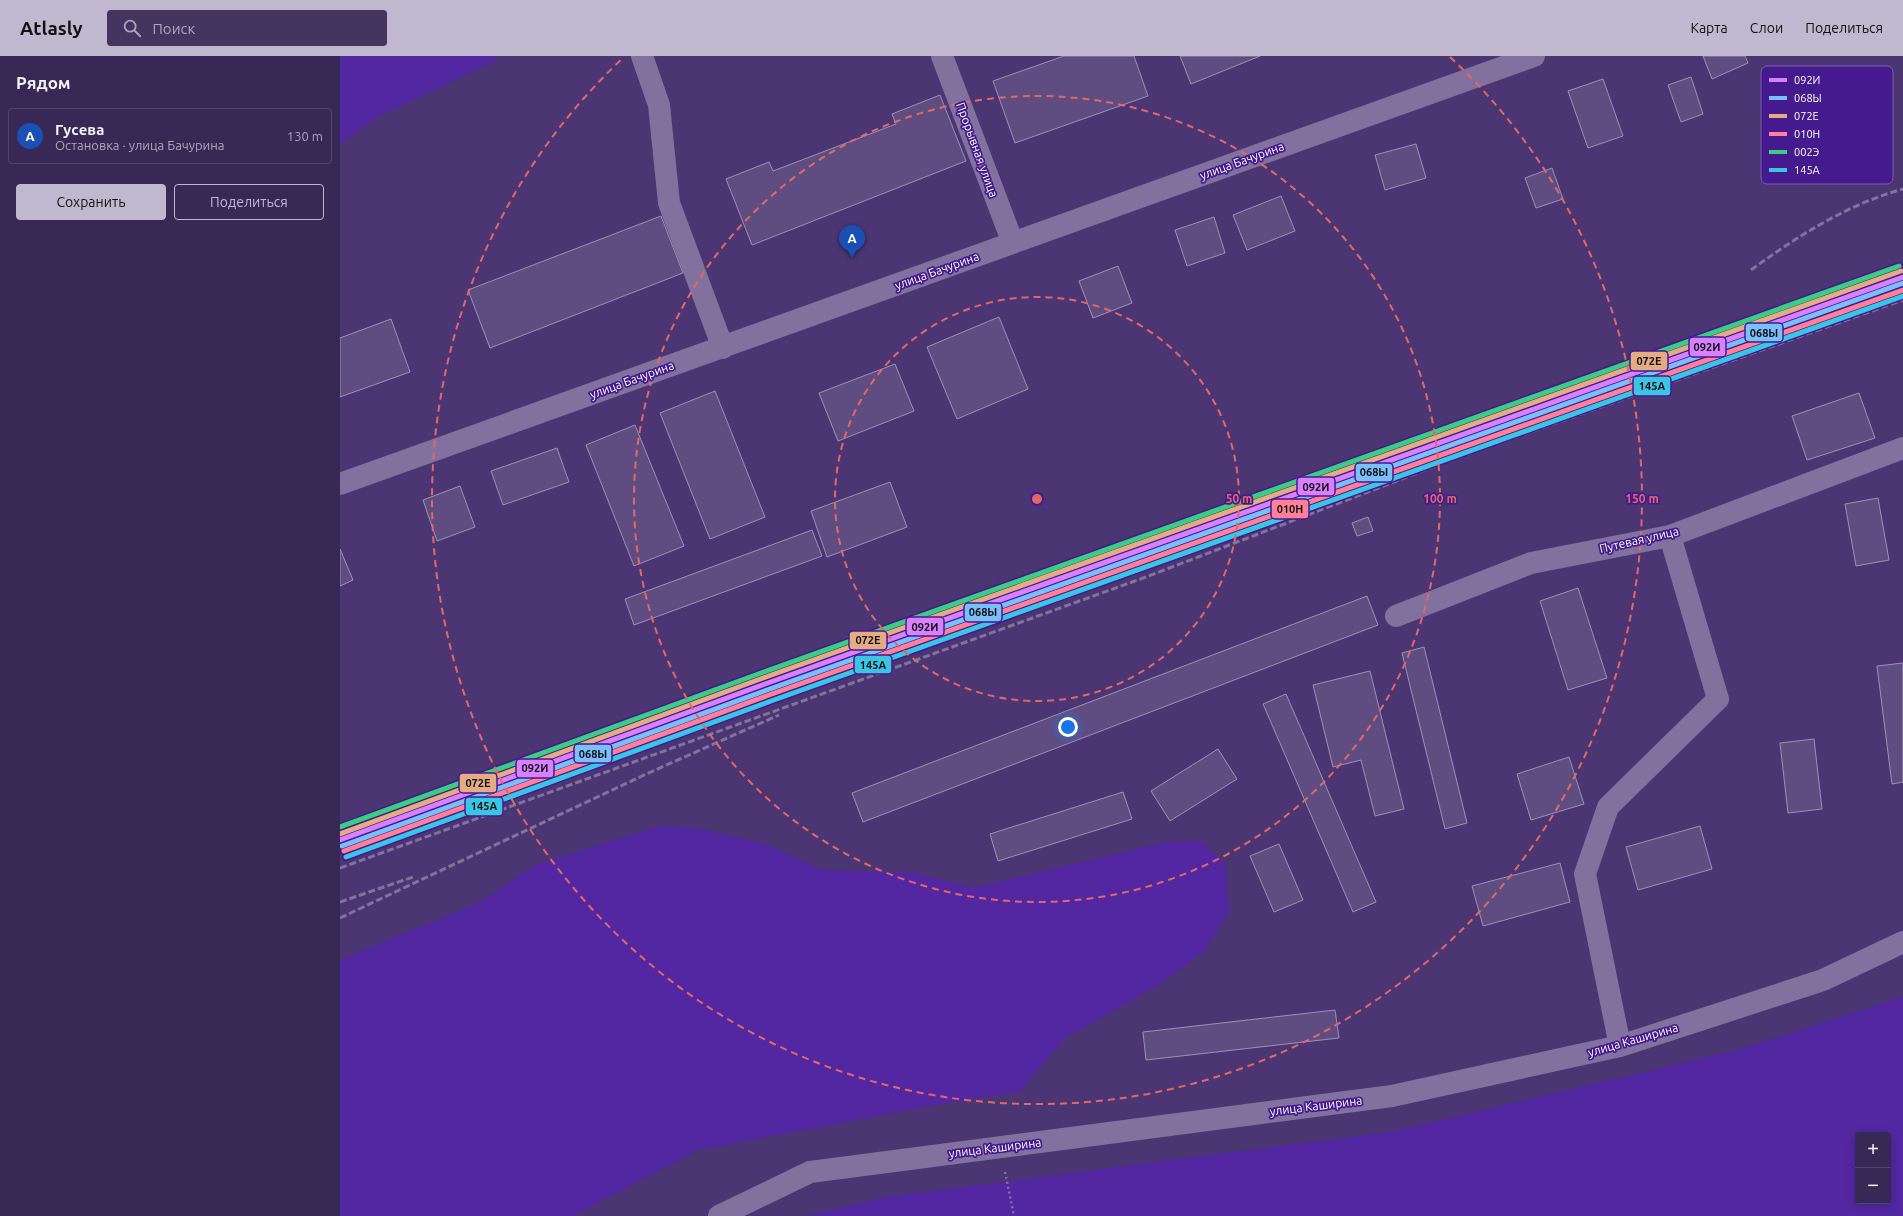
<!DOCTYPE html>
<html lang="ru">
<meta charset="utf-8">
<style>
:root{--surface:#382856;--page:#433460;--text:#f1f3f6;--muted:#aba6b9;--line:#52446c;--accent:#c0b8ce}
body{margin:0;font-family:Ubuntu,sans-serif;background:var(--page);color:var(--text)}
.controls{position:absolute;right:12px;bottom:12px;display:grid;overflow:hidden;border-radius:4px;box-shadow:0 2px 10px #0003}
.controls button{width:36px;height:36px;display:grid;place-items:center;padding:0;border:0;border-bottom:1px solid var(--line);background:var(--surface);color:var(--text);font:20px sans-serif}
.you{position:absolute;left:728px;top:671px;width:14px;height:14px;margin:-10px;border:3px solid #fff;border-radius:50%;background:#1a73e8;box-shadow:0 0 0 6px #1a73e833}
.badge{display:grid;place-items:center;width:26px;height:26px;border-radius:50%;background:var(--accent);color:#fff;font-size:13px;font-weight:700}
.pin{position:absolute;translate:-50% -33px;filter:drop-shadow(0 1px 2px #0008)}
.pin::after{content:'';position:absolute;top:21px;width:14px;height:12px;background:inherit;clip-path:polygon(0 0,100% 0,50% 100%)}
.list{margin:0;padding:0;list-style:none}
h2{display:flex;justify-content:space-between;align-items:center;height:52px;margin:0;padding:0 16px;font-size:17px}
h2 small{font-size:13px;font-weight:400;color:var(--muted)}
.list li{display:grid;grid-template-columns:26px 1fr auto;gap:12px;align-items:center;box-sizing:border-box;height:56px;margin:0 8px 8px;padding:0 8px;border:1px solid var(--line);border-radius:4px}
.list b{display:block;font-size:15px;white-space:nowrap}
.list p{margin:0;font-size:13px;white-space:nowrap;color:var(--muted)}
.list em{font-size:13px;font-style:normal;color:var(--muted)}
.actions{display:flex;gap:8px;padding:12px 16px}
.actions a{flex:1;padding:9px 0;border:1px solid var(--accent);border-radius:4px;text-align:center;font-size:14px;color:var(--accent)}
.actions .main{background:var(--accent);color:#111}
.icon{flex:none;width:22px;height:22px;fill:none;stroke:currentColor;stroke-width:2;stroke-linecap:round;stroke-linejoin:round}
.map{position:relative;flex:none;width:1563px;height:1160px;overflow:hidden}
header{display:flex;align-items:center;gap:24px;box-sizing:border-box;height:56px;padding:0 20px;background:var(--accent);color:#111}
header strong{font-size:19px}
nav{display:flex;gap:22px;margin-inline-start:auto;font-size:14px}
.search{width:280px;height:36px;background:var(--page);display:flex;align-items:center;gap:10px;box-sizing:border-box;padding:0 14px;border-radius:4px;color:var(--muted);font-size:15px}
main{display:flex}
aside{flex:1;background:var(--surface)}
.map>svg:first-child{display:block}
</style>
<header>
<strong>Atlasly</strong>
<div class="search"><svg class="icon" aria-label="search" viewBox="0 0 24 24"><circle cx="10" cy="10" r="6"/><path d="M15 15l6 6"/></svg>Поиск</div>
<nav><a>Карта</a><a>Слои</a><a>Поделиться</a></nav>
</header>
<main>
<aside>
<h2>Рядом<small></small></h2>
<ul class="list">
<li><span class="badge" style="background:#1a4fb4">A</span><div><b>Гусева</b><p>Остановка · улица Бачурина</p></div><em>130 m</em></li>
</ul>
<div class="actions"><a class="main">Сохранить</a><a>Поделиться</a></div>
</aside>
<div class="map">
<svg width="1563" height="1160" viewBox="0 0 1563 1160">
<rect width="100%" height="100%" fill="#4b3573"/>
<path fill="#5327a2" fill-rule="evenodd" d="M 0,0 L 159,0 L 153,6 L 39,60 L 0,88 Z
M 320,770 L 357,772 L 426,788 L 482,814 L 575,817 L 634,832 L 826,786 L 861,785 L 885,808 L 889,855 L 865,894 L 820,928 L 724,983 L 679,1036 L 601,1048 L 358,1094 L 233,1160 L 0,1160 L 0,904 L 139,847 L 193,810 Z
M 1563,941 L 1563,1160 L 466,1160 L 547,1141 L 1051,1076 L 1397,994 ZM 1518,1079 L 1548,1079 L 1548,1145 L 1518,1145 Z"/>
<path fill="#5f4d81" stroke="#9e91b5" d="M 724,0 L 794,0 L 808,40 L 675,87 L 653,25 Z
M 840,0 L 920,0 L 851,28 Z
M 1363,0 L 1405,0 L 1408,7 L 1372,23 Z
M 1351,21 L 1363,58 L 1341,66 L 1328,29 Z
M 1263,23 L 1283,80 L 1248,92 L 1228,35 Z
M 600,39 L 626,105 L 412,189 L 386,123 L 429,106 L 433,115 L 556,68 L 552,58 Z
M 1076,88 L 1086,122 L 1045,134 L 1035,99 Z
M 1212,112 L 1223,143 L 1196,152 L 1185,122 Z
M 941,140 L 955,175 L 907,194 L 893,159 Z
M 321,160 L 343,217 L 150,292 L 128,234 Z
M 874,161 L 885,197 L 847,210 L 835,174 Z
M 778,210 L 792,247 L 753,262 L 739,225 Z
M 659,261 L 688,333 L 617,363 L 587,291 Z
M 51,263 L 70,316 L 0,341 L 0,282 Z
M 555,308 L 574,355 L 498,385 L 479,337 Z
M 375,335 L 425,461 L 370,483 L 320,357 Z
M 1519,337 L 1535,382 L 1467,404 L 1452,360 Z
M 295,369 L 344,490 L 294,510 L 246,389 Z
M 217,392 L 229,426 L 163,449 L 151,415 Z
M 550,426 L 567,471 L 487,501 L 471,455 Z
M 120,430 L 135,471 L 97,485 L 83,444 Z
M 1538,442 L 1549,504 L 1516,510 L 1505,448 Z
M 1028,461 L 1033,475 L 1017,480 L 1012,467 Z
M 472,474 L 482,500 L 294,569 L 285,543 Z
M 0,493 L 13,524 L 0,530 Z
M 1238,532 L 1267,622 L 1228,634 L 1200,545 Z
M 1027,540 L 1038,569 L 523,766 L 512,737 Z
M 1084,591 L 1127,767 L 1105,773 L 1062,597 Z
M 1563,607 L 1563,726 L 1552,728 L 1537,610 Z
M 1030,615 L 1064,753 L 1035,760 L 1021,704 L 993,711 L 973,629 Z
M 946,638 L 1036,846 L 1013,856 L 923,648 Z
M 1474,683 L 1482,753 L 1448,757 L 1440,687 Z
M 878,693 L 897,723 L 830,765 L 811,735 Z
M 1229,701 L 1244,748 L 1191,764 L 1177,718 Z
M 783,736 L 792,763 L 658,805 L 650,778 Z
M 1360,770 L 1372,813 L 1298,834 L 1286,791 Z
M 939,788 L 963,844 L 934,856 L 910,800 Z
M 1220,807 L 1230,846 L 1143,870 L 1132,830 Z
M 995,954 L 999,982 L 806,1004 L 803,976 Z"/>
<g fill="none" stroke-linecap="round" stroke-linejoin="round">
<path stroke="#82719f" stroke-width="2.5" stroke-dasharray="2 3" stroke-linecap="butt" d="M 665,1116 L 674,1160"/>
<path stroke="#82719f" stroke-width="22" d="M 302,0 L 319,49 L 329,147 L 383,292
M 602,0 L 673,187
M 0,428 L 1194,0
M 1056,560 L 1191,507 L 1330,480 L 1563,392
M 1280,990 L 1245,818 L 1268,751 L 1378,643 L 1330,480
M 379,1160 L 470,1116 L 1052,1040 L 1280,990 L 1483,924 L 1563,886"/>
<path stroke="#82729e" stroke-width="3" stroke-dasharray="7 3" stroke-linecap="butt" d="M 1411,214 C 1458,180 1506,149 1563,133
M 0,812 L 806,521 L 1106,406 L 1563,244
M 0,846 L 73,821
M 0,862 L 304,719 L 439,659"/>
<g stroke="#441a8e" stroke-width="8">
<path id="rail-1" d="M 0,784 L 425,628 L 1563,221"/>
</g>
<g stroke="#441a8e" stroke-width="8">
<path id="rail-2" d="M 2,790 L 427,634 L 1563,227"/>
</g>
<g stroke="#441a8e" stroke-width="8">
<path id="rail-3" d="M 0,778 L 423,622 L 1561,215"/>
</g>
<g stroke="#441a8e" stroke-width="8">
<path id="rail-4" d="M 4,795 L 429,639 L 1563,234"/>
</g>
<g stroke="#441a8e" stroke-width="8">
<path id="rail-5" d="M 0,771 L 421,617 L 1559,210"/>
</g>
<g stroke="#441a8e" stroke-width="8">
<path id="rail-6" d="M 6,801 L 431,645 L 1563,240"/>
</g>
<use href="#rail-1" stroke="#d880ff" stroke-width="5"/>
<use href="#rail-2" stroke="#7abffc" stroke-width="5"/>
<use href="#rail-3" stroke="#e5ac83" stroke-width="5"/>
<use href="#rail-4" stroke="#ff8098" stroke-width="5"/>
<use href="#rail-5" stroke="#3ace82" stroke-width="5"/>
<use href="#rail-6" stroke="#3ac5e4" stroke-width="5"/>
</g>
<g fill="none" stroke="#e26868" stroke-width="2" stroke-dasharray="7 5">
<circle cx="697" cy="443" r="202"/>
<circle cx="697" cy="443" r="403"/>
<path d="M1110 1A605 605 0 1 1 284 1"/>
</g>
<g text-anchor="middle" stroke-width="3.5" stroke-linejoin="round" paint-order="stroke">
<g font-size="12" fill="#fff" stroke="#441a8e">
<text transform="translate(637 94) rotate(70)" y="4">Прорывная улица</text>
<text transform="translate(902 105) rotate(-20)" y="4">улица Бачурина</text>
<text transform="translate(597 215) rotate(-20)" y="4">улица Бачурина</text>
<text transform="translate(292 324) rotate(-20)" y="4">улица Бачурина</text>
<text transform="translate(1299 484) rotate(-13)" y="4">Путевая улица</text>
<text transform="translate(1293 984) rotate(-16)" y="4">улица Каширина</text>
<text transform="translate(976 1050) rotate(-7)" y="4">улица Каширина</text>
<text transform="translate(655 1092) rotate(-7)" y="4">улица Каширина</text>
</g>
</g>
<rect x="1421" y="10" width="132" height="118" rx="6" fill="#441a8e" stroke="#7c5fb0" stroke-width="1"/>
<rect x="1429" y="22" width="18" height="4" fill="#d880ff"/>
<rect x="1429" y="40" width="18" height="4" fill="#7abffc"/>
<rect x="1429" y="58" width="18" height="4" fill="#e5ac83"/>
<rect x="1429" y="76" width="18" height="4" fill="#ff8098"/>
<rect x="1429" y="94" width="18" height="4" fill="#3ace82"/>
<rect x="1429" y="112" width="18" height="4" fill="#3ac5e4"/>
<g font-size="11" fill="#fff">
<text x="1454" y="28">092И</text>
<text x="1454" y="46">068Ы</text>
<text x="1454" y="64">072Е</text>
<text x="1454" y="82">010Н</text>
<text x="1454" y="100">002Э</text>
<text x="1454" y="118">145А</text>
</g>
<circle cx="697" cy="443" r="6" fill="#e26868" stroke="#441a8e" stroke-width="2"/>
<g font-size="12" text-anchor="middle" font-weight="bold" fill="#e26868" stroke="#441a8e" stroke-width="3.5" stroke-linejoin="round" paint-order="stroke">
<text x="899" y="447">50 m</text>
<text x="1100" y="447">100 m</text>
<text x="1302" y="447">150 m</text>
</g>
<g stroke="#441a8e" stroke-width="1.5">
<rect x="1405" y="267" width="38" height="19" rx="4" fill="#7abffc"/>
<rect x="1349" y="281" width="37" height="20" rx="4" fill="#d880ff"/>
<rect x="1290" y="295" width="38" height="20" rx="4" fill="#e5ac83"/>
<rect x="1293" y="320" width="38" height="20" rx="4" fill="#3ac5e4"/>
<rect x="1015" y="407" width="38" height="19" rx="4" fill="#7abffc"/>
<rect x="957" y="421" width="38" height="19" rx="4" fill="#d880ff"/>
<rect x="931" y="443" width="38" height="20" rx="4" fill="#ff8098"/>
<rect x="624" y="547" width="38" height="19" rx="4" fill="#7abffc"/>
<rect x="566" y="561" width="38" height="19" rx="4" fill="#d880ff"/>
<rect x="509" y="575" width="38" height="19" rx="4" fill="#e5ac83"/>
<rect x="514" y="599" width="38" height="19" rx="4" fill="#3ac5e4"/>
<rect x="234" y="688" width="38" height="19" rx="4" fill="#7abffc"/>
<rect x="176" y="703" width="38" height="19" rx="4" fill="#d880ff"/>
<rect x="119" y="717" width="38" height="20" rx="4" fill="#e5ac83"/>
<rect x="125" y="741" width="38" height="19" rx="4" fill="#3ac5e4"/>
</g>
<g font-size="11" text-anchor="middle" font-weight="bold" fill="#111">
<text x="1424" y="281">068Ы</text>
<text x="1367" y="295">092И</text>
<text x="1309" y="309">072Е</text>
<text x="1312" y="334">145А</text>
<text x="1034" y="420">068Ы</text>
<text x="976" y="435">092И</text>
<text x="950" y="457">010Н</text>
<text x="643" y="560">068Ы</text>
<text x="585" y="575">092И</text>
<text x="528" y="588">072Е</text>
<text x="533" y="613">145А</text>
<text x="253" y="702">068Ы</text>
<text x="195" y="716">092И</text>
<text x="138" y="731">072Е</text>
<text x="144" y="754">145А</text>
</g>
</svg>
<div class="controls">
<button>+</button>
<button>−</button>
</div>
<div class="you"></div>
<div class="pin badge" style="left:512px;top:202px;background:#1a4fb4">A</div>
</div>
</main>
